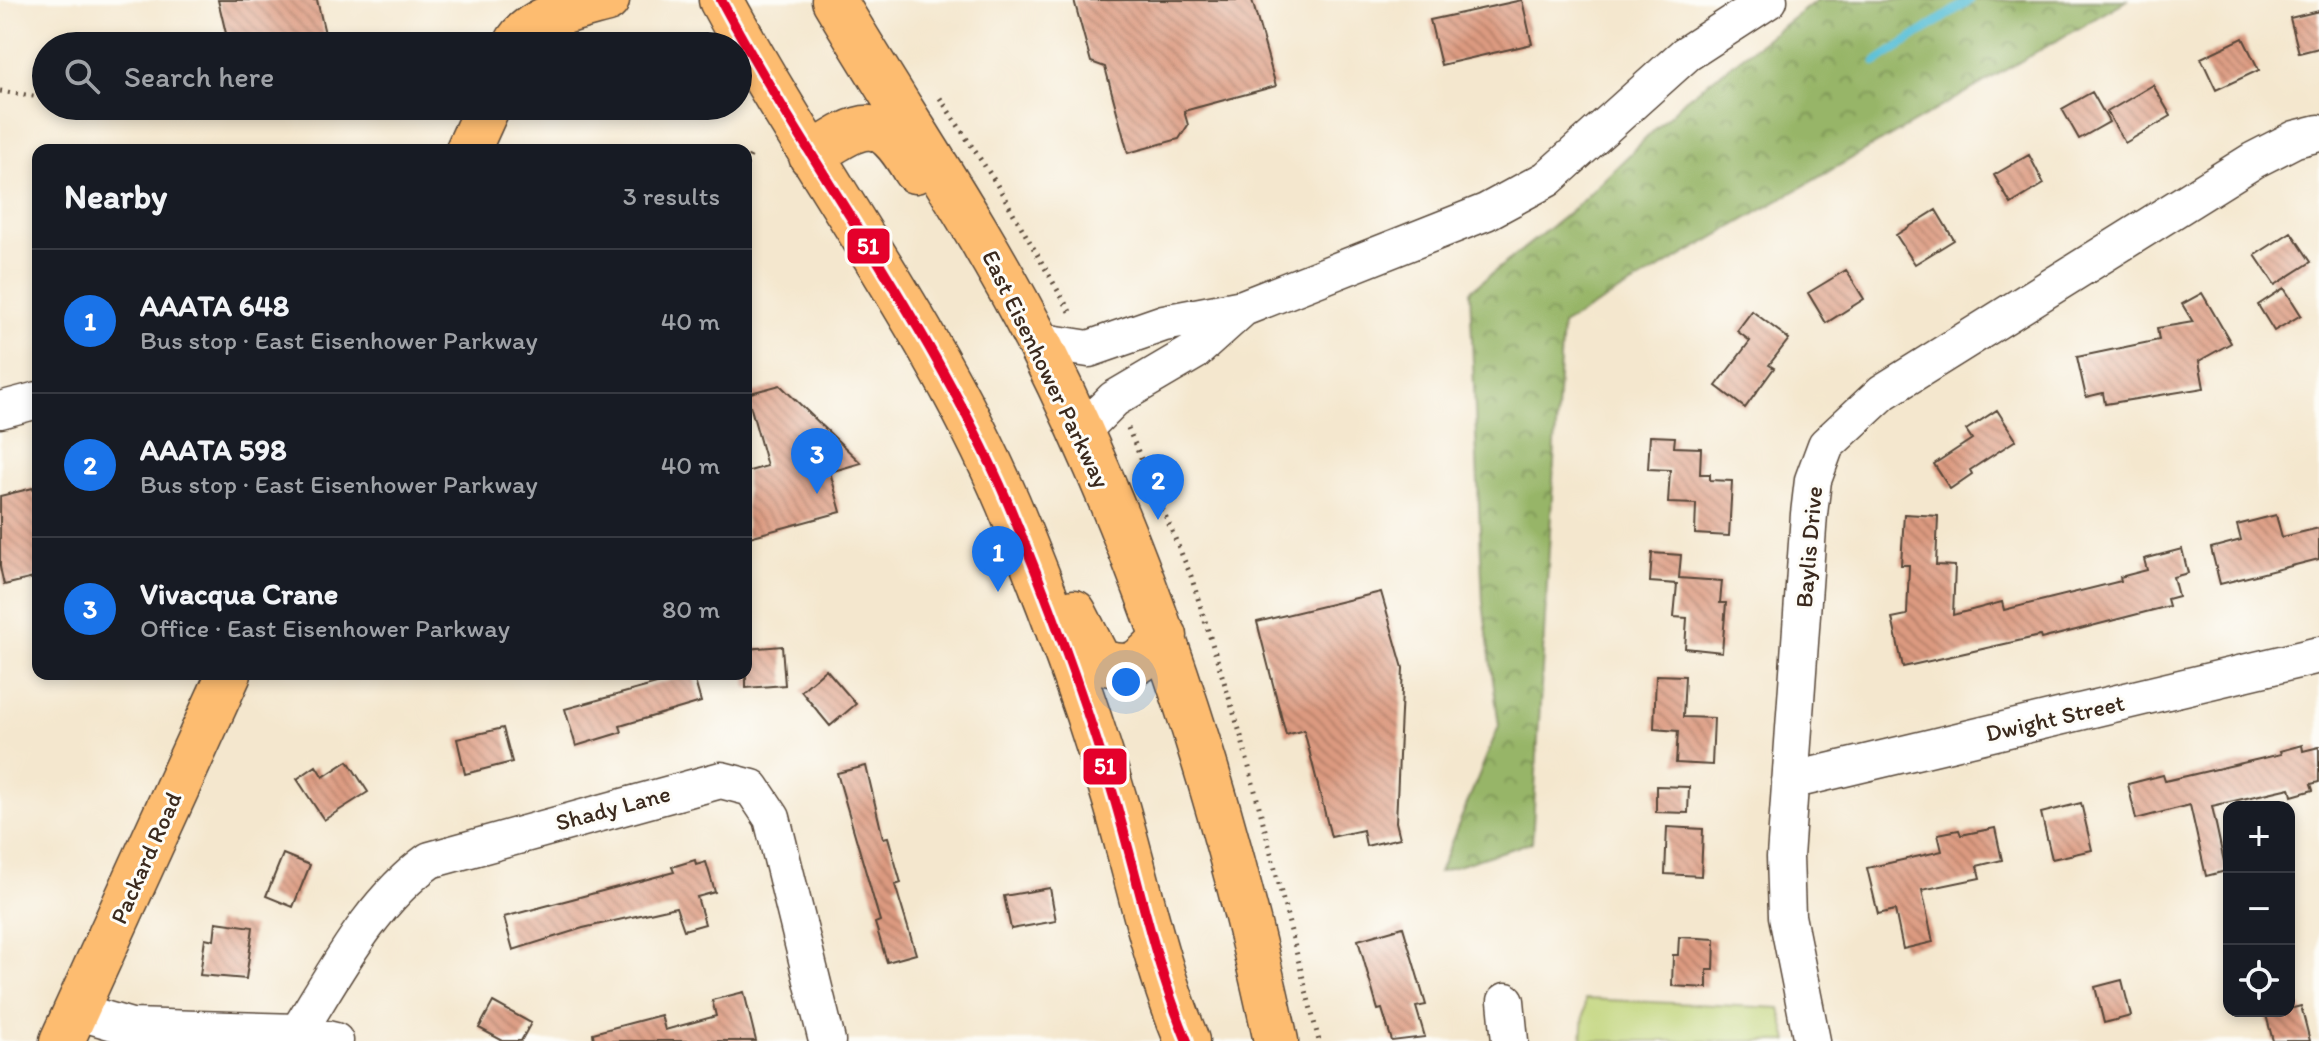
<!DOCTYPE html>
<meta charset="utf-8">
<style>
:root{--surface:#171b24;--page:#20242c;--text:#f1f3f6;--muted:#9ea1a6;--line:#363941;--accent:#1a73e8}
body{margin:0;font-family:Itim,sans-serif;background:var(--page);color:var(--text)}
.controls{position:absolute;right:24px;bottom:24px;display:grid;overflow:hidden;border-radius:16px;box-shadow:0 4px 12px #0003}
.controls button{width:72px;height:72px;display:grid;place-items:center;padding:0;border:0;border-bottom:2px solid var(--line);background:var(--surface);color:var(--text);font:40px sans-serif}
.you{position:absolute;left:1126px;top:682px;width:28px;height:28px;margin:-20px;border:6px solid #fff;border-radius:50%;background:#1a73e8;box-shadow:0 0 0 12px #1a73e833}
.badge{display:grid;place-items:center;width:52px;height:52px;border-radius:50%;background:var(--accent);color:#fff;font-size:26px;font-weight:700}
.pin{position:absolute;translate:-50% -66px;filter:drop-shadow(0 2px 4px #0008)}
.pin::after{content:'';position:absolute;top:42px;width:28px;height:24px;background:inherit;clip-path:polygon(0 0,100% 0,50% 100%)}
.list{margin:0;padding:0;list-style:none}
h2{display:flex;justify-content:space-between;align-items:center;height:104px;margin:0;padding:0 32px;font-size:34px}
h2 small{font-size:26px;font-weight:400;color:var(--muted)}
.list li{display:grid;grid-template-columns:52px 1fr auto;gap:24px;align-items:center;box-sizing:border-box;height:144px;padding:0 32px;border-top:2px solid var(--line)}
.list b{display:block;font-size:30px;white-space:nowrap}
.list p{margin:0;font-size:26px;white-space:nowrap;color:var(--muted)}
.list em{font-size:26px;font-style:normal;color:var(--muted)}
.icon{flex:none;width:44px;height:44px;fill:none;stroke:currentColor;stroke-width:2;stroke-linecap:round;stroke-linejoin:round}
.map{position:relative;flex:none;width:2319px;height:1041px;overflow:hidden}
.search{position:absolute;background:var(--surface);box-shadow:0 4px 12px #0003;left:32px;top:32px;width:720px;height:88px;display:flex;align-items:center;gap:20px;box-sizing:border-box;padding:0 28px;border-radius:44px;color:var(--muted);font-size:30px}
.panel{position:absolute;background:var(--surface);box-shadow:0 4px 12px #0003;left:32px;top:144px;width:720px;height:536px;border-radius:16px}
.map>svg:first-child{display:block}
</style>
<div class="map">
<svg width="2319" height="1041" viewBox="0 0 2319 1041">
<defs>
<pattern id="forest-crowns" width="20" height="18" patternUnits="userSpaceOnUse" patternTransform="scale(2)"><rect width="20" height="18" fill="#97b568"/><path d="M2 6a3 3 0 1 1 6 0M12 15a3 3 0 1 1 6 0" fill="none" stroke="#7c9355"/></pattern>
<pattern id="building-back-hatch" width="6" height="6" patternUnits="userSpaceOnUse" patternTransform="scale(2)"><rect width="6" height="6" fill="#dc9a80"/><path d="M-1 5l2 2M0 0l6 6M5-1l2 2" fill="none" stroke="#b47e68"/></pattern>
</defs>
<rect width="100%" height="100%" fill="#fdfcf7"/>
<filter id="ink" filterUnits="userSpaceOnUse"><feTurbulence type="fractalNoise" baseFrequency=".0125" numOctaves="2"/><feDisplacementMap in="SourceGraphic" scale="16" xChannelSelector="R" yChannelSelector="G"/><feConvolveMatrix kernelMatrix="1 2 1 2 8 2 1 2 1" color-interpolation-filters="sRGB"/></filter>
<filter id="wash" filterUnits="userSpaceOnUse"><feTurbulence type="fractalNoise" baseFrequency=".006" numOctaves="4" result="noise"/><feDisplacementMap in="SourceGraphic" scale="32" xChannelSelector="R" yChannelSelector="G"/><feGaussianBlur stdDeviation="1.8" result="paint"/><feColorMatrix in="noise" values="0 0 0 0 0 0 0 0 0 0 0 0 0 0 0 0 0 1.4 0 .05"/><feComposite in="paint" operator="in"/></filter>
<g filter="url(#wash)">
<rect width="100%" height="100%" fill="#f4e7ce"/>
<path fill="url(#forest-crowns)" stroke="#697043" stroke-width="2" d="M 1817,0 L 2127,0 L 1562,325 L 1532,842 L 1439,872 L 1499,726 L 1483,603 L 1470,291 L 1576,207 L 1685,100 Z"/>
<path fill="#bfd377" stroke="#7d7e4a" stroke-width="2" d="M 1585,999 L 1780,1008 L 1788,1041 L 1582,1041 Z"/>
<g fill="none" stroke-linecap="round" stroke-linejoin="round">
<path stroke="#59bfd7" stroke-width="9" d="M 1876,62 L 1970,0"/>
</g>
<g id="blocks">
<path fill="url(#building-back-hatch)" d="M 218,0 L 317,0 L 328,46 L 229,46 Z
M 1074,0 L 1252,0 L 1276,86 L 1184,111 L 1188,125 L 1179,139 L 1128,153 L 1105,67 L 1091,62 Z
M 1522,0 L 1532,44 L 1441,65 L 1430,20 Z
M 2319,11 L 2319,48 L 2299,53 L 2290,18 Z
M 2243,38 L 2259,70 L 2216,90 L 2201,58 Z
M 2153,85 L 2171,116 L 2125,143 L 2107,112 Z
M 2092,92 L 2109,122 L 2079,139 L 2062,109 Z
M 2029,155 L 2044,184 L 2011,204 L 1994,175 Z
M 1936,210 L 1954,240 L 1915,264 L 1896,235 Z
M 2291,232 L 2311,262 L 2275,285 L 2255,255 Z
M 1846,270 L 1864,299 L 1826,323 L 1808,293 Z
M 2284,288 L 2301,315 L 2274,331 L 2258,305 Z
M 2202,293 L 2231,343 L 2199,361 L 2204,388 L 2105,404 L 2103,393 L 2086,397 L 2077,357 L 2159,340 L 2157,328 L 2193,322 L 2182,304 Z
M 1752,311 L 1789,339 L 1769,365 L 1774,368 L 1745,408 L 1716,386 L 1750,341 L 1737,331 Z
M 780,385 L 861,463 L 830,472 L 841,512 L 746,538 L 746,472 L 767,466 L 747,394 Z
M 1997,410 L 2016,440 L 1970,470 L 1972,474 L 1950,489 L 1934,464 L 1972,439 L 1966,430 Z
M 1650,436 L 1675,437 L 1674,447 L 1701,448 L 1700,474 L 1710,474 L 1710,480 L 1732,481 L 1729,536 L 1695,534 L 1696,504 L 1668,503 L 1670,470 L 1648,469 Z
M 33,488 L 38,507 L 38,577 L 4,585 L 0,567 L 0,496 Z
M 1904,514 L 1938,516 L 1936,565 L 1955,566 L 1953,615 L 2002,602 L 2004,610 L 2121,581 L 2120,577 L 2147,570 L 2144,559 L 2182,549 L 2188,573 L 2173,577 L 2178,596 L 2167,599 L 2169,606 L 2041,639 L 2040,636 L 1903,667 L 1892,618 L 1907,615 L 1909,565 L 1901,565 Z
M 2276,515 L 2282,537 L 2319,528 L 2319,559 L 2220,584 L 2211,548 L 2241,540 L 2237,525 Z
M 1652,553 L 1681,555 L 1679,578 L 1722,581 L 1720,603 L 1726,603 L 1722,652 L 1685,648 L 1687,618 L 1674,617 L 1677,584 L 1650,582 Z
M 1381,592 L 1403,668 L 1396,822 L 1400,838 L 1366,846 L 1363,830 L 1331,837 L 1304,730 L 1286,735 L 1257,622 Z
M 782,646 L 785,685 L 746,688 L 746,649 Z
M 826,669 L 856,704 L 830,726 L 801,691 Z
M 693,674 L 701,702 L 620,726 L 622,732 L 576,746 L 565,709 Z
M 1656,675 L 1685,676 L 1683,717 L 1714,718 L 1712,765 L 1676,763 L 1678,731 L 1654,729 Z
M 503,728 L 512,762 L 465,774 L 457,739 Z
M 2302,745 L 2303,751 L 2319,747 L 2319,782 L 2311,784 L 2313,790 L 2292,796 L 2290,788 L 2212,806 L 2226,871 L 2206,876 L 2190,805 L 2136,819 L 2128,784 L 2163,775 L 2165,781 L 2281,754 L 2280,751 Z
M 348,761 L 368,792 L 324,820 L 297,779 L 316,766 L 323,777 Z
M 866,766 L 883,838 L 888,837 L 901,883 L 895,885 L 916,954 L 887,962 L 875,923 L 880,921 L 837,773 Z
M 1656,786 L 1689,787 L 1688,813 L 1656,812 Z
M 2081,803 L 2092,850 L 2052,859 L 2041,813 Z
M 1667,827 L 1703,829 L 1701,876 L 1665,874 Z
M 1995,828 L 2002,860 L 1977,866 L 1980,878 L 1922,890 L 1933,942 L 1903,949 L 1895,910 L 1878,914 L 1867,868 L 1942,851 L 1938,834 L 1959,830 L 1961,835 Z
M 283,854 L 310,865 L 293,907 L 266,896 Z
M 695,860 L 696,865 L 706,862 L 715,892 L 697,897 L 705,924 L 684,930 L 676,907 L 583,928 L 513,950 L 504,917 L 674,872 L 672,867 Z
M 1050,888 L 1056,921 L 1011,929 L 1004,896 Z
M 216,922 L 253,927 L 246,979 L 200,975 L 205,938 L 214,940 Z
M 1403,927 L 1426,1005 L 1416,1007 L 1425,1037 L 1392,1041 L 1382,1009 L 1378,1010 L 1358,940 Z
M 1679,937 L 1715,939 L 1714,970 L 1707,970 L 1707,988 L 1672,986 L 1673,955 L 1678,955 Z
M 2122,980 L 2131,1016 L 2104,1023 L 2095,987 Z
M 744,992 L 756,1041 L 594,1041 L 593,1033 L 661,1015 L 665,1030 L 716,1016 L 712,1000 Z
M 493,1002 L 531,1023 L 521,1041 L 503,1041 L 479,1028 Z
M 2301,1006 L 2310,1041 L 2273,1041 L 2266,1015 Z"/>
</g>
</g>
<g filter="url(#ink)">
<use href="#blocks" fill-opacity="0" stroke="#574638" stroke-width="2"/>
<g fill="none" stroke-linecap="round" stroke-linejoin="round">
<g stroke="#574638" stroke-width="39">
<path id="minor" d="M 1037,341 L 1089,349 L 1164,323 L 1243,308 L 1486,212 L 1547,179 L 1686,54 L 1769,0
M 0,410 L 38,400
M 1082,431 L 1114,399 L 1194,352 L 1243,308
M 1790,781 L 2319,655
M 1506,1001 L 1510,1041
M 76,1011 L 131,1027 L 298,1032 L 335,1041
M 298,1032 C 335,973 372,901 430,860 L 721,780 L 752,788 L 772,818 L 827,1041
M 1812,1041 L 1787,916 L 1785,857 L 1809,514 L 1813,480 L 1826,445 L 1883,392 L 2254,160 L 2295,139 L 2319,133"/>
</g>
<g stroke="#574638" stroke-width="47">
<path id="major" d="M 721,0 C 812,170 932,325 1008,503 C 1049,601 1086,702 1116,804 C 1139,884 1155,964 1187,1041
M 834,0 C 902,115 978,224 1039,344 C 1150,565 1224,799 1276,1041
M 515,46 C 528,17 579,8 607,0
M 468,150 L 488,106
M 811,156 C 864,121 880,111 915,171
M 1074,612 L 1099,661 C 1135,673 1141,661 1165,636
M 62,1041 L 229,674"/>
</g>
<path stroke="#574638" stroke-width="5" stroke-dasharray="2 6" stroke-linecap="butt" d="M 0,91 L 46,98
M 940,98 L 996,183 L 1072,315
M 746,165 L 752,152
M 1128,428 L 1191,576 L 1241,736 L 1319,1041"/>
<use href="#minor" stroke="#fff" stroke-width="36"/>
<use href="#major" stroke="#fdbc70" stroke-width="44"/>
<g stroke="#fdfcf7" stroke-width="16">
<path id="bus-1" d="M 721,0 C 812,170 932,325 1008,503 C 1049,601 1086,702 1116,804 C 1139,884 1155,964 1187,1041"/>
</g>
<use href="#bus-1" stroke="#e4002b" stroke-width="10"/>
</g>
</g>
<g text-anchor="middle" stroke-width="6" stroke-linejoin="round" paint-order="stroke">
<g font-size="24" fill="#3b2a1e" stroke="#fdfcf7">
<text transform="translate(1046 369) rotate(64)" y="8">East Eisenhower Parkway</text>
<text transform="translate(1809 547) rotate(-85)" y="8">Baylis Drive</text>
<text transform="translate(2055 718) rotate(-13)" y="8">Dwight Street</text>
<text transform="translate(613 808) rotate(-15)" y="8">Shady Lane</text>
<text transform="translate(146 858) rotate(-66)" y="8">Packard Road</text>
</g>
</g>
<g stroke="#fdfcf7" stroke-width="3">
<rect x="846" y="227" width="45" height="38" rx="8" fill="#e4002b"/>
<rect x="1082" y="747" width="46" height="39" rx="8" fill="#e4002b"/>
</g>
<g font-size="22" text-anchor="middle" font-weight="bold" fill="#fff">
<text x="868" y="254">51</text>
<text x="1105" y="774">51</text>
</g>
</svg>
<div class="controls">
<button>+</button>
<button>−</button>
<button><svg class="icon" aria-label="locate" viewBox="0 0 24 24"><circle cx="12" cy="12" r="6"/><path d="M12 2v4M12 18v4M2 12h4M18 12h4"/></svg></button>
</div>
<div class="you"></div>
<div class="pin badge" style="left:998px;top:592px">1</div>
<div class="pin badge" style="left:1158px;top:520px">2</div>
<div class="pin badge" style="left:817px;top:494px">3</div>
<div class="search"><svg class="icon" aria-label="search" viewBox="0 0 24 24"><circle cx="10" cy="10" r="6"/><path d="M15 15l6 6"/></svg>Search here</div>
<section class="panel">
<h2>Nearby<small>3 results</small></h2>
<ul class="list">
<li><span class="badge">1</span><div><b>AAATA 648</b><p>Bus stop · East Eisenhower Parkway</p></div><em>40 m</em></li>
<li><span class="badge">2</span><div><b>AAATA 598</b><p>Bus stop · East Eisenhower Parkway</p></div><em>40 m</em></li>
<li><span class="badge">3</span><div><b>Vivacqua Crane</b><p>Office · East Eisenhower Parkway</p></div><em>80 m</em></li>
</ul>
</section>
</div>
